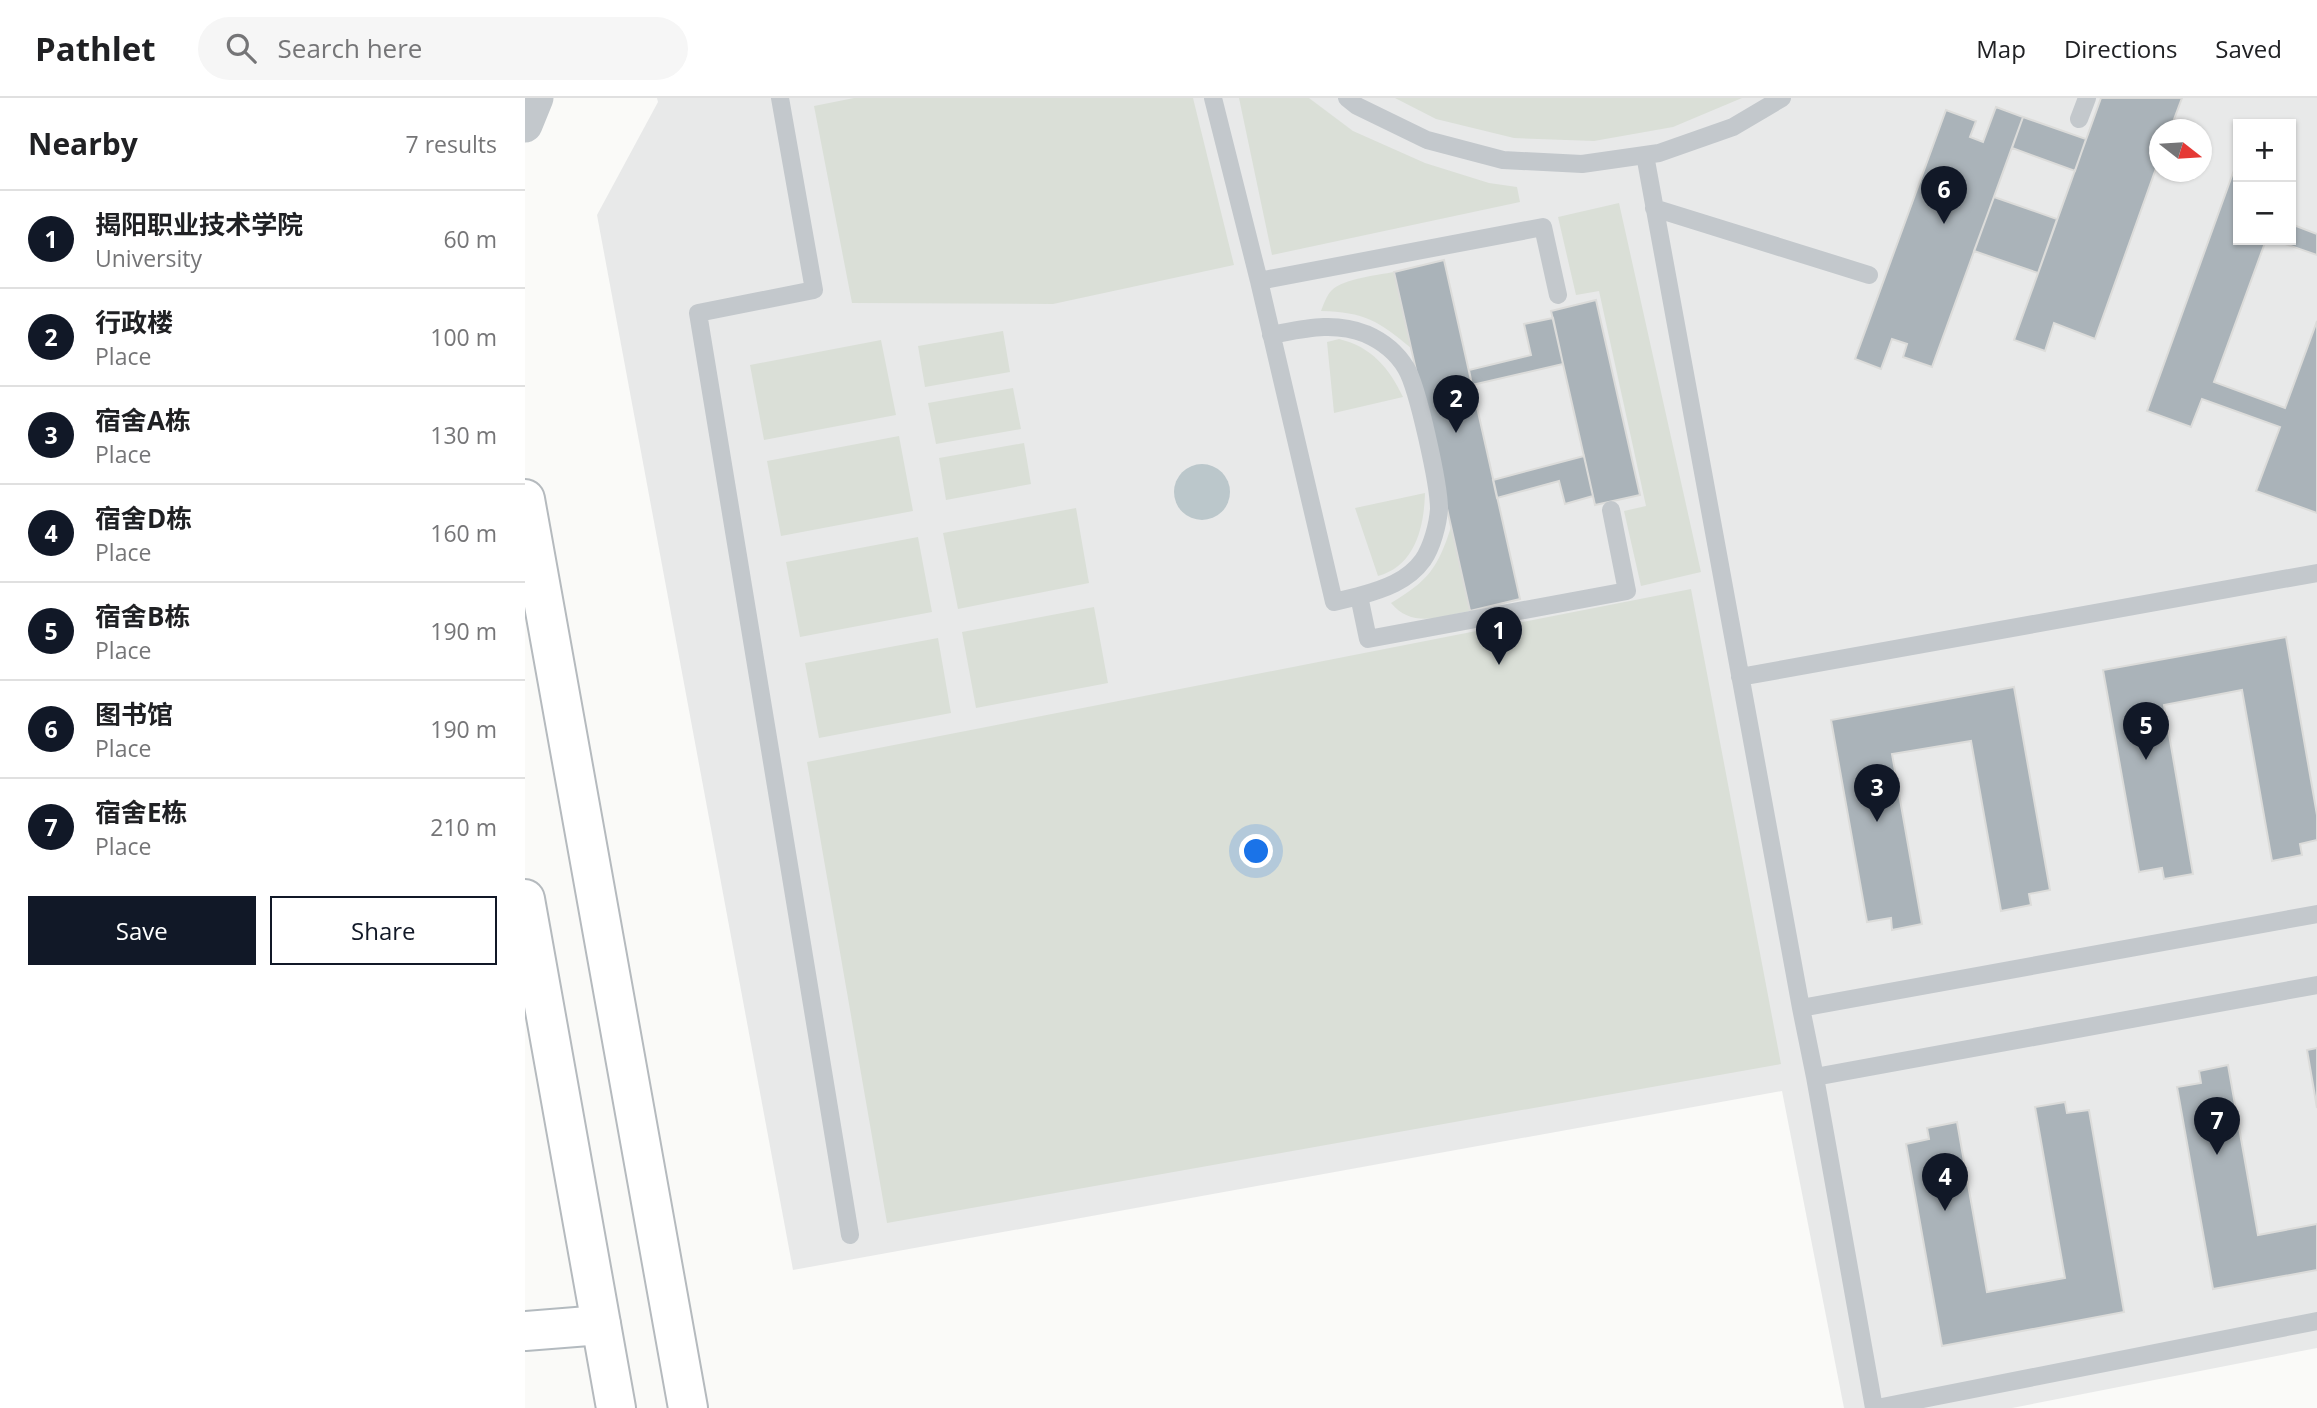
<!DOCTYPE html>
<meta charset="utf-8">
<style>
:root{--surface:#fff;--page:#f6f6f6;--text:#202124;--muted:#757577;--line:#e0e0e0;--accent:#111827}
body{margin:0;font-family:"Open Sans","Noto Sans SC",sans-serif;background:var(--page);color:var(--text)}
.controls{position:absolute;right:21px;top:21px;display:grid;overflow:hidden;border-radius:0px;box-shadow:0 2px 5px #0004}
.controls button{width:63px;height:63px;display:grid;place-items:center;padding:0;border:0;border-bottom:2px solid var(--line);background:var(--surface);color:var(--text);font:35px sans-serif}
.compass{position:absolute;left:1624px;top:21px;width:63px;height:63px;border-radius:50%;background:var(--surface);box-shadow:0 2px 5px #0004;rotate:107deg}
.you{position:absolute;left:732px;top:754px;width:24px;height:24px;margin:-18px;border:5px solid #fff;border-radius:50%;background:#1a73e8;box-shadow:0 0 0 10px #1a73e833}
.badge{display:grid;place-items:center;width:46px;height:46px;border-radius:50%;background:var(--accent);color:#fff;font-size:23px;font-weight:700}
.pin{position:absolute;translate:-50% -58px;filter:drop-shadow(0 2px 4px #0008)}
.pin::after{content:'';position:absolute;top:37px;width:24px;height:21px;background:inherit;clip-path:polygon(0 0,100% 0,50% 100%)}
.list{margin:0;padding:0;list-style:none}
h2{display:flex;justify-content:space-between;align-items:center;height:91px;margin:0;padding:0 28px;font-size:30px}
h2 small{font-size:23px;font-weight:400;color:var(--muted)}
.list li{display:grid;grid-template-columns:46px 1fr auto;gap:21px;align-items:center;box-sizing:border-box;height:98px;padding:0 28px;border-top:2px solid var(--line)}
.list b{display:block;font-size:26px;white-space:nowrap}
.list p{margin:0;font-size:23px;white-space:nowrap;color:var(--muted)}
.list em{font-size:23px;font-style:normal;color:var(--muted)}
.actions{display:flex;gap:14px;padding:21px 28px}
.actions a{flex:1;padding:16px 0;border:2px solid var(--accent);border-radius:0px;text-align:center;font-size:24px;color:var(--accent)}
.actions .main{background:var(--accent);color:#fff}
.icon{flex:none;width:38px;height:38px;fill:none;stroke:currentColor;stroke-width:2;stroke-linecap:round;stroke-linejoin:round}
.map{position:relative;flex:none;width:1792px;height:1310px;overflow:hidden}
header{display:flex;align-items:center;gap:42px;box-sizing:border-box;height:98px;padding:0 35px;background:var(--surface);border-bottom:2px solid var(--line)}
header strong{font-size:33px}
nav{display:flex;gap:38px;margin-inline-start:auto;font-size:24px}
.search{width:490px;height:63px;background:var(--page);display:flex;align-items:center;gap:18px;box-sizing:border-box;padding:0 24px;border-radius:38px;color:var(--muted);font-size:26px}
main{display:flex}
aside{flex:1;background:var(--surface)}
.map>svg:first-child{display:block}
</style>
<header>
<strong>Pathlet</strong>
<div class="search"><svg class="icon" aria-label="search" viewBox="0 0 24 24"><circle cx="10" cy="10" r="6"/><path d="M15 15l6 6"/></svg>Search here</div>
<nav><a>Map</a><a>Directions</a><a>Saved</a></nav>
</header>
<main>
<aside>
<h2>Nearby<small>7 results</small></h2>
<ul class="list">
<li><span class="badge">1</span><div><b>揭阳职业技术学院</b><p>University</p></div><em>60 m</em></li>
<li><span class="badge">2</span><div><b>行政楼</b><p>Place</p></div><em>100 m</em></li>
<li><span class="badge">3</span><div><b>宿舍A栋</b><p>Place</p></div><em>130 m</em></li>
<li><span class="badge">4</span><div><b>宿舍D栋</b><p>Place</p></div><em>160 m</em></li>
<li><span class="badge">5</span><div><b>宿舍B栋</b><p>Place</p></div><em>190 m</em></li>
<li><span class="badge">6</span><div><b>图书馆</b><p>Place</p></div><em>190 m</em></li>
<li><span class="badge">7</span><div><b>宿舍E栋</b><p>Place</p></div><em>210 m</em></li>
</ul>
<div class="actions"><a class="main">Save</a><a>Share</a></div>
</aside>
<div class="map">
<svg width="1792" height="1310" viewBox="0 0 1792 1310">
<rect width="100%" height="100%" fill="#fafaf8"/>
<path fill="#e8e9e9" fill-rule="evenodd" d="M 132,0 L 1792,0 L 1792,1250 L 1487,1310 L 1319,1310 L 1257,993 L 268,1172 L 72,117 L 133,4 ZM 1713,26 L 1766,26 L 1766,142 L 1713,142 ZM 1634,32 L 1676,32 L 1676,74 L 1634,74 Z"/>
<path fill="#dadfd7" d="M 329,0 L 668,0 L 709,167 L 528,206 L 327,205 L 289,8 Z
M 714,0 L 784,0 L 828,33 L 900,65 L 964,85 L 992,89 L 995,104 L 747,157 Z
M 870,0 L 1217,0 L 1148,29 L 1069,43 L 989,40 L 911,21 Z
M 1094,105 L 1176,474 L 1116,488 L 1099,413 L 1121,408 L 1074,193 L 1051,197 L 1033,119 Z
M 869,174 L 886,250 C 854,223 839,214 796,213 C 799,206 801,198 807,192 C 818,181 853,177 869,174 Z
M 478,233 L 485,274 L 400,289 L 393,248 Z
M 814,241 C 847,249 864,270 878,299 L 809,315 L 802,244 Z
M 356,242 L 371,317 L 239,342 L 225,267 Z
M 488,290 L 496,331 L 411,346 L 403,305 Z
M 374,338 L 388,413 L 256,438 L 242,363 Z
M 499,345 L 506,386 L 421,402 L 414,360 Z
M 900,395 C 899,430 890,468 853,478 L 830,410 Z
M 551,410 L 564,485 L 433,511 L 418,435 Z
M 926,429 L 945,513 C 917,518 887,531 866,505 C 903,483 913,470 926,429 Z
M 393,439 L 407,514 L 275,539 L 261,464 Z
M 1166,491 L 1256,966 L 362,1125 L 282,664 Z
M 569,509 L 583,585 L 451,610 L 437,534 Z
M 413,540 L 426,615 L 294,640 L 280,565 Z"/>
<path fill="#bbc7cb" d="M649 394a28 28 0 1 1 56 0a28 28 0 1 1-56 0Z"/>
<path fill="#aab3b9" stroke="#dcdcda" stroke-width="2" d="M 1576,0 L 1657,0 L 1645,32 L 1634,32 L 1634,62 L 1570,241 L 1529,225 L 1520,253 L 1489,242 Z
M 1471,9 L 1498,19 L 1407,269 L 1378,259 L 1382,246 L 1367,241 L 1356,271 L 1330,261 L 1421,12 L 1451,23 L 1445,39 L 1458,44 Z
M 1498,19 L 1561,41 L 1550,73 L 1487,50 Z
M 1713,61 L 1713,142 L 1741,142 L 1689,284 L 1760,310 L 1792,223 L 1792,415 L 1731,393 L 1755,329 L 1677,301 L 1666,329 L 1622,313 Z
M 1469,99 L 1532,121 L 1513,175 L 1449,153 Z
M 1766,126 L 1792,136 L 1792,157 L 1749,142 L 1766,142 Z
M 919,162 L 995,501 L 945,513 L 869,174 Z
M 1071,202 L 1115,397 L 1070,407 L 1026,213 Z
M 1028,220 L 1038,266 L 947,287 L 944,272 L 1006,257 L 999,226 Z
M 1059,358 L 1068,398 L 1040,406 L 1034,383 L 972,400 L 968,382 Z
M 1761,539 L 1792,717 L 1792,742 L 1775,746 L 1777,757 L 1747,763 L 1717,592 L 1639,607 L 1668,776 L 1639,781 L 1637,770 L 1614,774 L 1578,572 Z
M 1489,589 L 1525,792 L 1504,796 L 1506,807 L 1476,813 L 1446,643 L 1367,656 L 1397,826 L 1367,832 L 1366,820 L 1342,824 L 1306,622 Z
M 1792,950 L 1792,1010 L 1782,952 Z
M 1703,967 L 1733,1137 L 1792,1126 L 1792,1172 L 1688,1191 L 1652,989 L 1676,985 L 1674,973 Z
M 1540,1004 L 1542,1015 L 1564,1012 L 1599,1214 L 1417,1248 L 1381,1046 L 1404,1041 L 1402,1030 L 1432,1024 L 1462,1194 L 1540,1180 L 1510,1009 Z"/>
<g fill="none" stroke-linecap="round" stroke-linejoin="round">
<g stroke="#b3babf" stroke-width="42">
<path id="secondary" d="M 0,1233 L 76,1227"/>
</g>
<g stroke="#b5babe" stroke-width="42">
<path id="primary" d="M 0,401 L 163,1310
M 0,801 L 91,1310"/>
</g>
<path stroke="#c3c8cc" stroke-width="18" d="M 255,0 L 289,192 L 173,215 L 325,1137
M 688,0 L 734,183 L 809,504 L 834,498 L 843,541 L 1102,493 L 1086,412
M 822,0 L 832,8 L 902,42 L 978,62 L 1057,66 L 1134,55 L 1208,29 L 1257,0
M 1554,21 L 1562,0
M 1120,57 L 1276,910 L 1290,979 L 1349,1310
M 1129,110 L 1344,177
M 734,183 L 1018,129 L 1033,197
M 746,237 C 779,231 808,223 841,236 C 857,243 872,255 881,270 C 893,290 914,387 914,411 C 913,426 907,449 898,462 C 883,483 859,491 834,498
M 1215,579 L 1792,475
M 1276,910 L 1792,816
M 1290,979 L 1792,887
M 1352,1310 L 1792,1223"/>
<path stroke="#c3c8cc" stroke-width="35" d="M 0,27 L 11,0"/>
<use href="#secondary" stroke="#fff" stroke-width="38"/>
<use href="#primary" stroke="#fff" stroke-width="38"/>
</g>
</svg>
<div class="controls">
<button>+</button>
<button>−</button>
</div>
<svg class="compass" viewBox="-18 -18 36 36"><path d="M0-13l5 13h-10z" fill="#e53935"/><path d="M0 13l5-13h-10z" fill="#757577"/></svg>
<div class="you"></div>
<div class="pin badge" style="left:974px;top:567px">1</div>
<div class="pin badge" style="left:931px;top:335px">2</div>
<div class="pin badge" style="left:1352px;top:724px">3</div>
<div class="pin badge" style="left:1420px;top:1113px">4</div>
<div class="pin badge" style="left:1621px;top:662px">5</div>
<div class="pin badge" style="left:1419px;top:126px">6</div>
<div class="pin badge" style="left:1692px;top:1057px">7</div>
</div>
</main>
